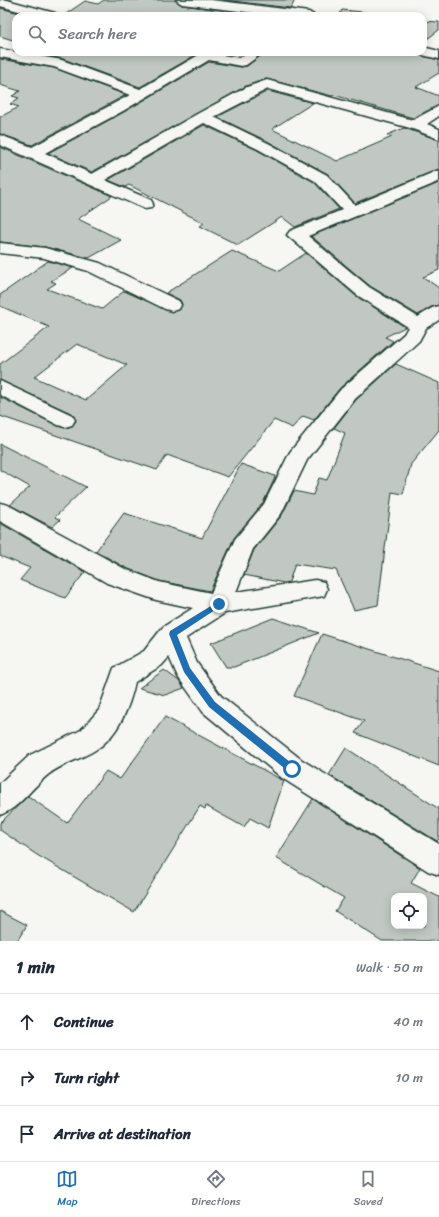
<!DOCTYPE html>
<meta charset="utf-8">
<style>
:root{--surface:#fff;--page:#f6f6f7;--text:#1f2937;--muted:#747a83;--line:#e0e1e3;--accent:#1f6fb2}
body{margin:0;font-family:Sriracha,sans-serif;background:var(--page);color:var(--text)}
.controls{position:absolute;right:12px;bottom:12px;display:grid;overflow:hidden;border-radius:8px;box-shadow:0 2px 10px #0003}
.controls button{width:36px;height:36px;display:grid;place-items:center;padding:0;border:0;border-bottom:1px solid var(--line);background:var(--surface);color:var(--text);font:20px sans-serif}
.stop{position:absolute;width:12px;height:12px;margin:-9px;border:3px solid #1f6fb2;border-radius:50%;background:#fff}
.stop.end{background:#1f6fb2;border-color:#fff;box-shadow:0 1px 4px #0008}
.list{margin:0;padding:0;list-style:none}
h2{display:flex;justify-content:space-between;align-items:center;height:52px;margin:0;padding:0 16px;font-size:17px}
h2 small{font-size:13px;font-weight:400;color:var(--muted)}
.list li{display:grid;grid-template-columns:26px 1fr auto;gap:12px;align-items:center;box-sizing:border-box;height:56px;padding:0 16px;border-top:1px solid var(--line)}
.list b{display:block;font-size:15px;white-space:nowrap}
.list em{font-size:13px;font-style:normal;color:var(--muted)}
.icon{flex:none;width:22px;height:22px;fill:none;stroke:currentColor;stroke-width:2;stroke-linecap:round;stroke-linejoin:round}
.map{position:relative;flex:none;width:439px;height:941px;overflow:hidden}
.search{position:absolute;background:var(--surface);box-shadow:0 2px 10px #0003;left:12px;right:12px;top:12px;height:44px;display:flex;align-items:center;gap:10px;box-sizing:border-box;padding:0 14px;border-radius:12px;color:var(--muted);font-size:15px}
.sheet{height:220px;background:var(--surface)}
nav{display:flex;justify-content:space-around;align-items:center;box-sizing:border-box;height:56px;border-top:1px solid var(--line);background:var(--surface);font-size:11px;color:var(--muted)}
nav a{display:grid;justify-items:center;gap:2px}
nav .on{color:var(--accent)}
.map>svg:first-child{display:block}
</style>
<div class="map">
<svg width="439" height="941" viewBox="0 0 439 941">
<rect width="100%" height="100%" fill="#f6f6f2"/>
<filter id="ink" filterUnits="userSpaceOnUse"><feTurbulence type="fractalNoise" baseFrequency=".025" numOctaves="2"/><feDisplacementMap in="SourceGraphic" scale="8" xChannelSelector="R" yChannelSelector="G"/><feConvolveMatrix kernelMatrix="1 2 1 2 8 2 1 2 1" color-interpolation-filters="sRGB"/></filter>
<g filter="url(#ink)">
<path fill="#c1c8c3" stroke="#1f3d34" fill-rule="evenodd" d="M 104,0 L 175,0 L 182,5 L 267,16 L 63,16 L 85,1 L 98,4 Z
M 223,0 L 295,0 L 291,8 Z
M 0,8 L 31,16 L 16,16 L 16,41 L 0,36 Z
M 342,10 L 405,16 L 339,16 Z
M 423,21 L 439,22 L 439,30 L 423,42 Z
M 26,52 L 201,52 L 140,87 L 63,59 Z
M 265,52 L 416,52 L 418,55 L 439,60 L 439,73 L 416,87 L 439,96 L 439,105 L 413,118 L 334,95 L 332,96 L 266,79 L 246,86 L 92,172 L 48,153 L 124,112 L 209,62 L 241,67 L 247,66 Z
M 0,59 L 54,68 L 126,95 L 32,145 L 0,134 L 0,117 L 19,107 L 10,104 L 19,98 L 12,96 L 20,91 L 0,85 Z
M 268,91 L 313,103 L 272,129 L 337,161 L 392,137 L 387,135 L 404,128 L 439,140 L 439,169 L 355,203 L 328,174 L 269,142 L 217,117 Z
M 204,125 L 257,150 L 314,182 L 339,209 L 295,227 L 282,217 L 238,245 L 200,226 L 204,223 L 129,185 L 125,187 L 108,180 Z
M 0,147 L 112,196 L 78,219 L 121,240 L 89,258 L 45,247 L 0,242 Z
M 439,183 L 439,270 L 423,277 L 439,288 L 439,305 L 431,307 L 418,315 L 370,286 L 311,236 Z
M 232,251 L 279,271 L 306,253 L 356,296 L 405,327 L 385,337 L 393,341 L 340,388 L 314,420 L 303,416 L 292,428 L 274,420 L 228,477 L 167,455 L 157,470 L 0,416 L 0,397 L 58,426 L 65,428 L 72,426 L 76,421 L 73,414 L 0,380 L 0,364 L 49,327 L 0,306 L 0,295 L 48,261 L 73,268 L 51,281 L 56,283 L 47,289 L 102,309 L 124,291 L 172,312 L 179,310 L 182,304 L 180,300 L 166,293 ZM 77,344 L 127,365 L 86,400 L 34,377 Z
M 396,364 L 439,383 L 439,430 L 411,464 L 403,494 L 392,492 L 378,605 L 354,610 L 336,570 L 295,564 L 289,582 L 284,583 L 244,575 L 254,550 L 282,515 L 294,491 L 313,495 L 319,478 L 327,480 L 345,433 L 334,428 L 356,400 Z
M 0,444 L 86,487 L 55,517 L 60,520 L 52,527 L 10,505 L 30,487 L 0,470 Z
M 241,464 L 275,476 L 274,480 L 263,503 L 234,538 L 210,591 L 159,581 L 126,568 L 96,551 L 124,513 L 202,538 Z
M 0,523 L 85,572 L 65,598 L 20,580 L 30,568 L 0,556 Z
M 273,618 L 319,633 L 234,667 L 226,667 L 211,643 Z
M 322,634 L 439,671 L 439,766 L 355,733 L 364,721 L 294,696 Z
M 164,670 L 179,681 L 184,688 L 165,695 L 139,688 Z
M 165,717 L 284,781 L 268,828 L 250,818 L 244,827 L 206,806 L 205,809 L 200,806 L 134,912 L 37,855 L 0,830 L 0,823 L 28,796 L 67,823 L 106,771 L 120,779 Z
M 346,748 L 439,809 L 439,839 L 437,841 L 329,775 Z
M 313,799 L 420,868 L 411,883 L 439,897 L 439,941 L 382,941 L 335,911 L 344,898 L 276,858 ZM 394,896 L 424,896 L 424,926 L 394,926 Z
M 0,911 L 27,925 L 17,941 L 0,941 Z"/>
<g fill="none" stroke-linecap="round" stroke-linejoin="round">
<g stroke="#1f3d34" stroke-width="3">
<path id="street" d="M 0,0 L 7,0 L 55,13 L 57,16 L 37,16 L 0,6 Z
M 176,0 L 211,0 L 309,12 L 315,16 L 279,16 L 182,4 Z
M 423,47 L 439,51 L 439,59 L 418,54 L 417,52 L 423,52 Z
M 0,49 L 62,60 L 140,89 L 202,53 L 207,52 L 239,58 L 248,52 L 264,52 L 246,65 L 241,66 L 209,60 L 123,111 L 45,153 L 92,174 L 197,114 L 247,87 L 267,80 L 413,120 L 439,106 L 439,116 L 427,124 L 439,129 L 439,139 L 410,128 L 268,89 L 214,117 L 268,143 L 327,175 L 355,205 L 439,170 L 439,181 L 431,185 L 308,236 L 369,287 L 418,317 L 432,308 L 439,306 L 439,320 L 426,328 L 419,341 L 355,399 L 307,460 L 281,514 L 253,549 L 236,592 L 315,580 L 324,582 L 327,589 L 324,596 L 225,613 L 186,638 L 197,663 L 221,696 L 302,760 L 439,844 L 439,875 L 428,871 L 282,778 L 203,712 L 178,677 L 169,657 L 162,665 L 135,682 C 130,705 120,731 101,746 C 86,758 64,762 49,774 C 32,787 20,808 0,815 L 0,783 L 30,755 L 81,730 L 99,710 L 114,668 L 144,651 L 163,627 L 193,608 L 156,600 L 107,583 L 0,521 L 0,503 L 8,505 L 125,569 L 159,582 L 211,593 L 235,539 L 264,504 L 290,452 L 341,389 L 404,334 L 408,327 L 357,295 L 287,235 L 290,231 L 342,210 L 315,181 L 258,149 L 204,123 L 105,180 L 151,200 L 153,204 L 151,208 L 145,209 L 0,145 L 0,135 L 32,147 L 130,95 L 54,67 L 0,57 Z
M 0,243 L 45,248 L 100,263 L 179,301 L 181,305 L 179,309 L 172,311 L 165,309 L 88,271 L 44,258 L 0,253 Z
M 0,381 L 72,415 L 75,420 L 72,425 L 65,427 L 58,425 L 0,395 Z"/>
</g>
<use href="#street" fill="#f6f6f2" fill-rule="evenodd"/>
</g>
</g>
<path fill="#1f6fb2" d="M 219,601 L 222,604 L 221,606 L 177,635 L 190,668 L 215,702 L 295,766 L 295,772 L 289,772 L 209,707 L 184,672 L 169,634 L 170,631 Z"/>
</svg>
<div class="controls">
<button><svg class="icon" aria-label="locate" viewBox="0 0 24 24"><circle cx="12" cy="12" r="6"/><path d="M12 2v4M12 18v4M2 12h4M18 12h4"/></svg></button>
</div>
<div class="stop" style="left:292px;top:769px"></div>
<div class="stop end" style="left:219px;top:604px"></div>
<div class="search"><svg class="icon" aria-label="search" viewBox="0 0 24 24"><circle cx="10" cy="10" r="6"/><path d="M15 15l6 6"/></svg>Search here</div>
</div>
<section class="sheet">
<h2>1 min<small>Walk · 50 m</small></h2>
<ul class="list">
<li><svg class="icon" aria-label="ahead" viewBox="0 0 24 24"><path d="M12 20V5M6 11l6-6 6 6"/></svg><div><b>Continue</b></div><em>40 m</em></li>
<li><svg class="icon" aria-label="right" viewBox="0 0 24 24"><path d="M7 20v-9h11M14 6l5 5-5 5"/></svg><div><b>Turn right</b></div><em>10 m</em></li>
<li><svg class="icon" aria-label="arrive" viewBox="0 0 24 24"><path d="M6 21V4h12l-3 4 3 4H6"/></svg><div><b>Arrive at destination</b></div></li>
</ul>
</section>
<nav>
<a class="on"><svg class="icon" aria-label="map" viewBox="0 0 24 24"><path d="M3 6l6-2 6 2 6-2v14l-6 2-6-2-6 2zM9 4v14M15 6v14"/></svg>Map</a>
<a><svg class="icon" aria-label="directions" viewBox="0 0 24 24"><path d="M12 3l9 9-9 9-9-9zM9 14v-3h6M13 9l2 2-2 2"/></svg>Directions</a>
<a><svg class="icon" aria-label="saved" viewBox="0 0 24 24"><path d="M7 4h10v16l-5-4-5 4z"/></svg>Saved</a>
</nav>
